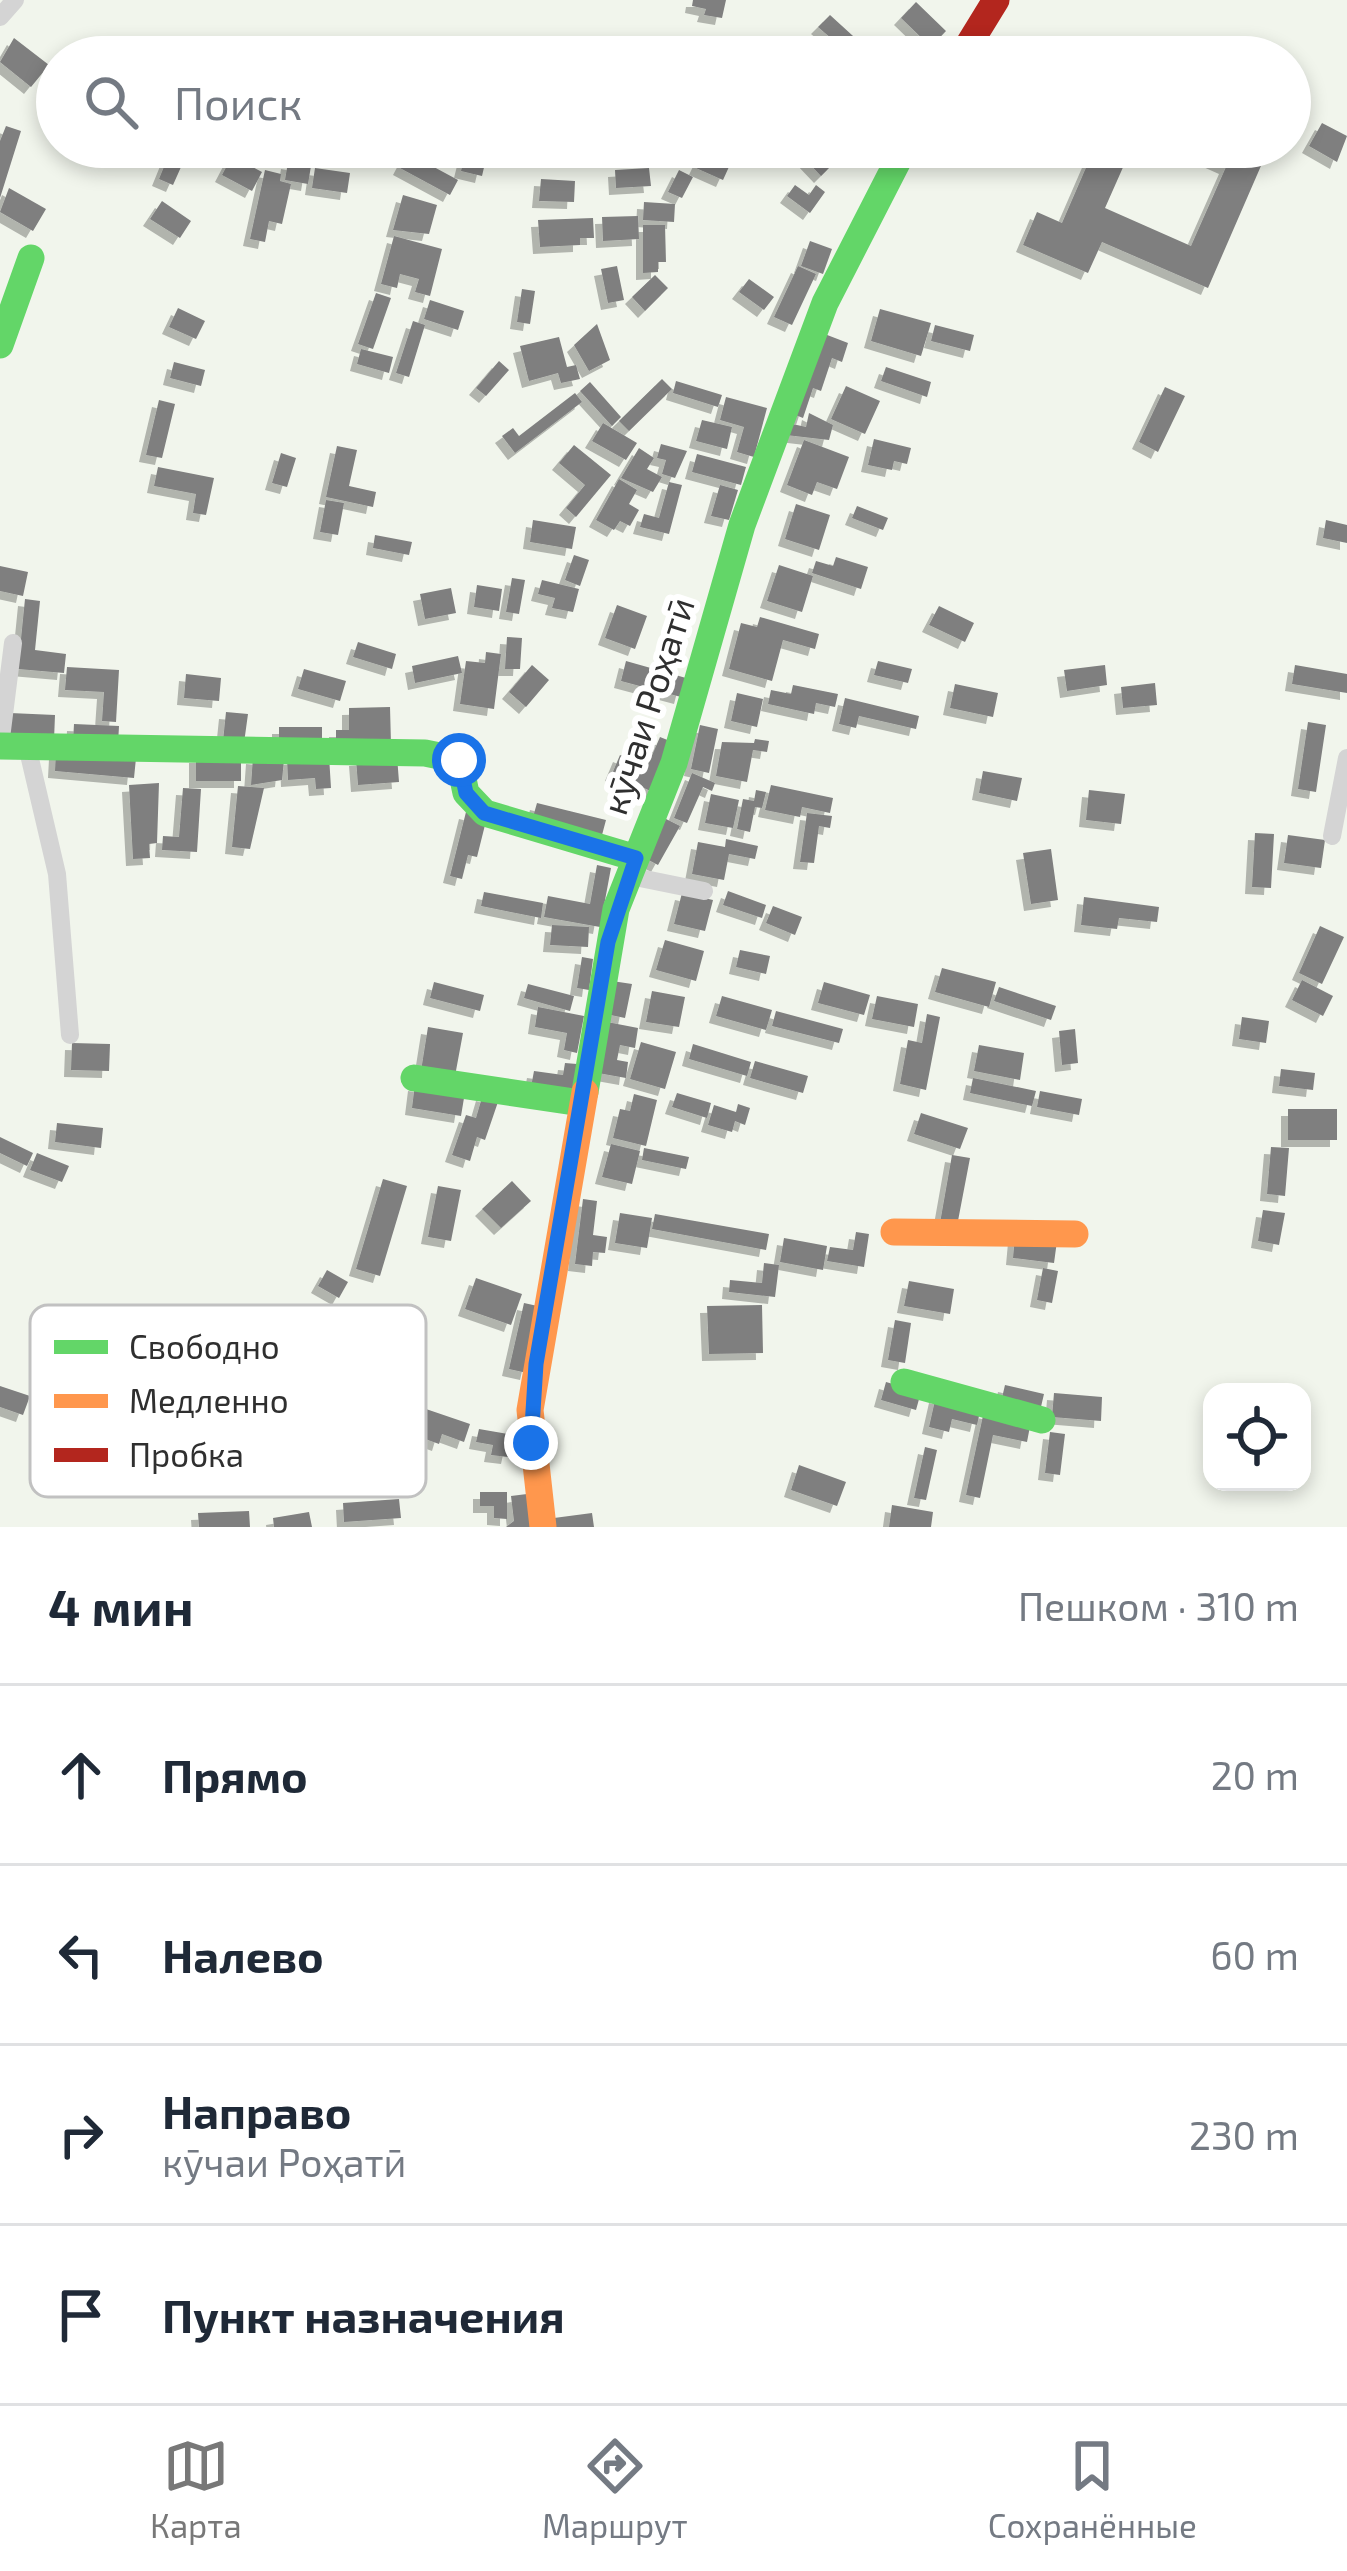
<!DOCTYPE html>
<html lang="ru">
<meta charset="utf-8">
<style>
:root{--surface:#fff;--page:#f2f2f3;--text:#1f2937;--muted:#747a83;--line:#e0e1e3;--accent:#787878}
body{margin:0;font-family:"Exo 2",sans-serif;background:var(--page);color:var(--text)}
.controls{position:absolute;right:36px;bottom:36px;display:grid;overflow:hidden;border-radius:24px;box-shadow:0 6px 18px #0003}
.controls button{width:108px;height:108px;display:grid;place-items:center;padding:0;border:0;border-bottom:3px solid var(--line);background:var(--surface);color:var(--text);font:60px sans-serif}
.stop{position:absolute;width:36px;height:36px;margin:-27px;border:9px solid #1a73e8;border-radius:50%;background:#fff}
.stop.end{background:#1a73e8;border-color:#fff;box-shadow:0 3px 12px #0008}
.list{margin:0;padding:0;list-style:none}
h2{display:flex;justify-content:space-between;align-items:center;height:156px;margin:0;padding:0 48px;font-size:51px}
h2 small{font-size:39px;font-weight:400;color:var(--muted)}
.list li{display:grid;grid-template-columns:78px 1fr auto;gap:36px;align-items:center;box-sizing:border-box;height:180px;padding:0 48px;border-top:3px solid var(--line)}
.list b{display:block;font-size:45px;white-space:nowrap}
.list p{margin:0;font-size:39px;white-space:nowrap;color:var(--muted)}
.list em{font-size:39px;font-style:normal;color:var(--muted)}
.icon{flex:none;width:66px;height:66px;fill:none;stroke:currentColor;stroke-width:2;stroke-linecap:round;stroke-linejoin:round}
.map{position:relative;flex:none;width:1347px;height:1527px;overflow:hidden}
.search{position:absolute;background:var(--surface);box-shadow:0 6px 18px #0003;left:36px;right:36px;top:36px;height:132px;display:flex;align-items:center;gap:30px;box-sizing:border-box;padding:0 42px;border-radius:66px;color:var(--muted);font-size:45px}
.sheet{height:876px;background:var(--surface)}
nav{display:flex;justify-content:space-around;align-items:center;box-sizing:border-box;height:168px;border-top:3px solid var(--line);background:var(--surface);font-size:33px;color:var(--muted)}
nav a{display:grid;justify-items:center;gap:6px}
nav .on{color:var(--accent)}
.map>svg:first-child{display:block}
</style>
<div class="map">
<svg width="1347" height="1527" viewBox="0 0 1347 1527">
<defs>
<filter id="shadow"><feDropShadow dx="-7" dy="7" stdDeviation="0" flood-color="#0004"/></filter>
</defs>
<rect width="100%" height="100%" fill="#fff"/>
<path fill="#f1f5ec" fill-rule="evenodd" d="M 0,0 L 1347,0 L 1347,1527 L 0,1527 ZM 57,57 L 1290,57 L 1290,147 L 57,147 ZM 1212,1392 L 1302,1392 L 1302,1482 L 1212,1482 Z"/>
<path fill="#7f7f7f" filter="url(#shadow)" d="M 693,0 L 726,0 L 722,18 L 704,15 L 706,9 L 692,6 Z
M 916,2 L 946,31 L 931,47 L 901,18 Z
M 830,15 L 864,46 L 853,57 L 818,27 Z
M 14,38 L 49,65 L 31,87 L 0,62 Z
M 1322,123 L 1347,136 L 1337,162 L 1309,146 Z
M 6,126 L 21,131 L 0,198 L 0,141 Z
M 706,147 L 733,158 L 723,180 L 696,168 Z
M 813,147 L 834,163 L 821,176 L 803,157 Z
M 1095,147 L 1132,147 L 1105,208 L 1191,246 L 1226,167 L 1181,147 L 1255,147 L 1267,152 L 1208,288 L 1102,242 L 1088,273 L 1023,245 L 1037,212 L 1062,223 Z
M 170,152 L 185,158 L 173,185 L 159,179 Z
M 408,153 L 458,180 L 450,195 L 400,168 Z
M 465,155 L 486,159 L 482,176 L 461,171 Z
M 232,156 L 262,172 L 252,191 L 222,175 Z
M 288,162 L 311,166 L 308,184 L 285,180 Z
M 315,168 L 350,173 L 347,193 L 312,188 Z
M 649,168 L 651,186 L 616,188 L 615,170 Z
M 265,170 L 281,174 L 280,181 L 291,184 L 282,224 L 269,221 L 265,242 L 250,239 Z
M 679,170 L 693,177 L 682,198 L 668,192 Z
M 541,179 L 575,181 L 574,202 L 539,201 Z
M 795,185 L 809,195 L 816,185 L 825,192 L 810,213 L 787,196 Z
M 9,188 L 46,209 L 33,231 L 0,212 Z
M 403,195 L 437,205 L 429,234 L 393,230 Z
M 162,201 L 191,221 L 180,238 L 150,219 Z
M 644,202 L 675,204 L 674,222 L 643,220 Z
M 638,216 L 639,239 L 603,241 L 602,217 Z
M 593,218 L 594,238 L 580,238 L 580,245 L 540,247 L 538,220 Z
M 643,225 L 665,225 L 666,262 L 658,262 L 658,272 L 643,273 Z
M 394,236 L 442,249 L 430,296 L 415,292 L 419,279 L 400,274 L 397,288 L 381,284 Z
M 810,241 L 832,249 L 823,274 L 801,266 Z
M 617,266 L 624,300 L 608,303 L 601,269 Z
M 798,266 L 816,274 L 792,325 L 774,317 Z
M 655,275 L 668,288 L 645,311 L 632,297 Z
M 749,279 L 774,297 L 764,310 L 739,292 Z
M 522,289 L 535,291 L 530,324 L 517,322 Z
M 376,293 L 391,298 L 373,349 L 358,344 Z
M 430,300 L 464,311 L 458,330 L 424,319 Z
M 178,308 L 205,321 L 196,339 L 169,327 Z
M 880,309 L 931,323 L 921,356 L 871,341 Z
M 413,321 L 425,325 L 409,377 L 396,373 Z
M 597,324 L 610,360 L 589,371 L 574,345 Z
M 935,325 L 974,335 L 970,351 L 931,341 Z
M 822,333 L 848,343 L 842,362 L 832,358 L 821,391 L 813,388 L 803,418 L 793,414 Z
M 559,337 L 567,367 L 576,365 L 580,379 L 561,383 L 558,373 L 529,381 L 520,346 Z
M 361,349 L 393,357 L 389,373 L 357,364 Z
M 499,361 L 509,370 L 486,396 L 476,388 Z
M 174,362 L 205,370 L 201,386 L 170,378 Z
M 886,367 L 931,382 L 927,397 L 881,381 Z
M 662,379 L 672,389 L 629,431 L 619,421 Z
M 676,381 L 722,395 L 718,407 L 673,393 Z
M 590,382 L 621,417 L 612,426 L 580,391 Z
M 846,386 L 880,401 L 865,434 L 831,419 Z
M 1165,387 L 1185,396 L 1158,452 L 1139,442 Z
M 575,393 L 582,402 L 515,453 L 502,436 L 513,428 L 519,436 Z
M 726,397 L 767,408 L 754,457 L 737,452 L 744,427 L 720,420 Z
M 159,400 L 175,404 L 162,458 L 146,455 Z
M 809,413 L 833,425 L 829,440 L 786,435 L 788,423 L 806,427 Z
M 702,420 L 732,427 L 727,449 L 696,441 Z
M 603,423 L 637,443 L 626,460 L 592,441 Z
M 874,439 L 911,448 L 907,464 L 894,461 L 892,470 L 868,465 Z
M 804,440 L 849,457 L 837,489 L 817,482 L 812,495 L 787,485 Z
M 661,444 L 687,451 L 675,478 L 662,474 L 666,460 L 657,458 Z
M 574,445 L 611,475 L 576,517 L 566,508 L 585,485 L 559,463 Z
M 337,446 L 357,450 L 349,486 L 376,492 L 373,507 L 326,497 Z
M 639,448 L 654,458 L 647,469 L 662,477 L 653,492 L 621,478 Z
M 281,453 L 296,458 L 287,487 L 272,483 Z
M 697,454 L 746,467 L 741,485 L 692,472 Z
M 158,467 L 214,478 L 206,515 L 193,513 L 196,494 L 154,486 Z
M 619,479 L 637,490 L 629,504 L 639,510 L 630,526 L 620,521 L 614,530 L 596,520 Z
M 669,482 L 682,485 L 669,534 L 640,527 L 644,514 L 659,518 Z
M 720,485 L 738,490 L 729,520 L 711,516 Z
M 326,500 L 344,503 L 338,535 L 320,532 Z
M 796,504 L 830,515 L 819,550 L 785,539 Z
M 857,506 L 888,518 L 883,530 L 852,518 Z
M 533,520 L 576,527 L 572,549 L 530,542 Z
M 1326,520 L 1347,525 L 1347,543 L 1323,538 Z
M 375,535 L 412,542 L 409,555 L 373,548 Z
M 574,555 L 589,560 L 580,586 L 565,580 Z
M 836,557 L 868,567 L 861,589 L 812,573 L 816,561 L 833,566 Z
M 779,565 L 813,576 L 802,612 L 767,601 Z
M 0,566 L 28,572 L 23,596 L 0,591 Z
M 512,578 L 525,580 L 519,614 L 506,612 Z
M 542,580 L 579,589 L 573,612 L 552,608 L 555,598 L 538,594 Z
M 477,585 L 502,589 L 499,611 L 474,607 Z
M 451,588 L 456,613 L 425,619 L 420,594 Z
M 25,599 L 40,601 L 35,650 L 66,654 L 64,673 L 18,669 Z
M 617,605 L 647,616 L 635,649 L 605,638 Z
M 939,606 L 974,623 L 965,642 L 929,625 Z
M 760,617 L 819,634 L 815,649 L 783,640 L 772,681 L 729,669 L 741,623 L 757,627 Z
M 507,637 L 522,638 L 520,669 L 505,669 Z
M 358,642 L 396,654 L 392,669 L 353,657 Z
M 486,652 L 501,654 L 494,709 L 460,704 L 466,661 L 485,663 Z
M 458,656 L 462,673 L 415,683 L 412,666 Z
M 626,661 L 686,678 L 681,697 L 621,681 Z
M 878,661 L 912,669 L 908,683 L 874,675 Z
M 532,665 L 549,680 L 526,707 L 509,692 Z
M 1105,665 L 1107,685 L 1067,691 L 1064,670 Z
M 1295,665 L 1347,674 L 1347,693 L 1292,684 Z
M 67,667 L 119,670 L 116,722 L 102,721 L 104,692 L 65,690 Z
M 304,669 L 346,681 L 340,701 L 298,689 Z
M 186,674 L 221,678 L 219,701 L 184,698 Z
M 1155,683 L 1157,705 L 1123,708 L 1121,687 Z
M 955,684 L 998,693 L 993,717 L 950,708 Z
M 793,685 L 838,694 L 835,707 L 816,703 L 814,714 L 768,704 L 771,690 L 791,694 Z
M 737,693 L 763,699 L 757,727 L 731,721 Z
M 845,698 L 919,716 L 916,729 L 859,716 L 856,728 L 839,724 Z
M 390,707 L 391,744 L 336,745 L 336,730 L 349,730 L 349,708 Z
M 226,712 L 248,714 L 244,743 L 223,741 Z
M 10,713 L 55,715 L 54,740 L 9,737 Z
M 1308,722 L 1326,725 L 1316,792 L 1298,789 Z
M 74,724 L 119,726 L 118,744 L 73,742 Z
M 700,725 L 718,729 L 709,773 L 691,769 Z
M 279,727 L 322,727 L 322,745 L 279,745 Z
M 660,737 L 675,743 L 653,792 L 612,774 L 620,755 L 647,767 Z
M 755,739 L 769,741 L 767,752 L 753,750 L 747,782 L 716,776 L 722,742 L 754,743 Z
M 56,752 L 136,758 L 134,778 L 55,771 Z
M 196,756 L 241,756 L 241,781 L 196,781 Z
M 329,756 L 331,788 L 316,789 L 315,778 L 288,780 L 287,758 Z
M 397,756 L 399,782 L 358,785 L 356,759 Z
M 253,757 L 284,760 L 282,780 L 251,785 Z
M 983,771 L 1022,778 L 1017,801 L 979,793 Z
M 692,773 L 715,783 L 712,791 L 703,787 L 687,823 L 674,818 Z
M 159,783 L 157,843 L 149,844 L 150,858 L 133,859 L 129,785 Z
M 771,785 L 833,798 L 830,813 L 802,807 L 800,817 L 765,810 Z
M 238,786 L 264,788 L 250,849 L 232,847 Z
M 183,788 L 201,789 L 197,852 L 162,850 L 163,836 L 179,837 Z
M 756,790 L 766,792 L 762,808 L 755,807 L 750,832 L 737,829 L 743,799 L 754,801 Z
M 1089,790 L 1125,794 L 1121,824 L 1086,820 Z
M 711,794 L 739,800 L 733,828 L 705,823 Z
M 537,803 L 606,820 L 602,835 L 533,817 Z
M 466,812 L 487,817 L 477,857 L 468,855 L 462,879 L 450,876 Z
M 807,813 L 832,816 L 830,828 L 819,826 L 814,863 L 800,862 Z
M 666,819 L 680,826 L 658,865 L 645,858 Z
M 1255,833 L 1274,834 L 1271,888 L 1252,887 Z
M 1288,835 L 1325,840 L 1321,868 L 1284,863 Z
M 726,839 L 758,846 L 755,859 L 729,854 L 724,880 L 692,874 L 698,842 L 725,847 Z
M 1051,849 L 1058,900 L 1031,904 L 1023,853 Z
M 597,865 L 611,868 L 600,927 L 544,917 L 548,896 L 590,904 Z
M 728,891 L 766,905 L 762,918 L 723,905 Z
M 484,892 L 543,903 L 541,918 L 481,906 Z
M 682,893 L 713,900 L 705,931 L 674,924 Z
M 1084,897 L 1159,907 L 1157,922 L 1119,918 L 1117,929 L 1081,925 Z
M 773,906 L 802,917 L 795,935 L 766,923 Z
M 552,925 L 589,927 L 588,947 L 550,945 Z
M 1320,926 L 1344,937 L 1322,984 L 1299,973 Z
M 665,940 L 704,951 L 696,981 L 656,970 Z
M 740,950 L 770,956 L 766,974 L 736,967 Z
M 582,957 L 593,959 L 589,990 L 577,988 Z
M 942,968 L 996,982 L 989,1007 L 935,992 Z
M 1302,980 L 1333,996 L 1323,1016 L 1292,1000 Z
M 612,981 L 632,984 L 625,1018 L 606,1014 Z
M 434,982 L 484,995 L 480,1011 L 430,998 Z
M 824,982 L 870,995 L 864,1015 L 818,1003 Z
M 528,984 L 574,996 L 570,1011 L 524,998 Z
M 999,987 L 1056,1006 L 1051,1020 L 994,1001 Z
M 652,991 L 685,997 L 679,1027 L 646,1022 Z
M 722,996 L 772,1010 L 766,1030 L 716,1016 Z
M 877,996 L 918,1004 L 914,1027 L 872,1019 Z
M 538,1007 L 584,1016 L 577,1053 L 564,1050 L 567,1033 L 535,1027 Z
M 776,1011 L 843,1029 L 839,1043 L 772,1026 Z
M 927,1014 L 940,1017 L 926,1090 L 900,1084 L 908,1040 L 922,1043 Z
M 1242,1017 L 1269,1021 L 1266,1043 L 1239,1039 Z
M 607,1022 L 638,1028 L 635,1048 L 620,1045 L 617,1060 L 628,1062 L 626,1078 L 598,1073 Z
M 428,1027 L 463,1033 L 455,1076 L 421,1071 Z
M 1075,1029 L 1078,1063 L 1062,1065 L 1059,1031 Z
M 641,1042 L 676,1052 L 665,1089 L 630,1079 Z
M 72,1043 L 110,1044 L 109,1071 L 71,1070 Z
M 693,1044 L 751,1062 L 747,1076 L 689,1059 Z
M 979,1045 L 1024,1053 L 1020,1080 L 974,1071 Z
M 755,1061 L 808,1076 L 803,1093 L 750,1078 Z
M 565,1063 L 577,1064 L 572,1093 L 531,1087 L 534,1071 L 563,1075 Z
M 1281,1069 L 1315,1073 L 1313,1090 L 1279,1086 Z
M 973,1078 L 1036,1091 L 1032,1106 L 970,1093 Z
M 415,1084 L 465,1092 L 461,1116 L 412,1108 Z
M 1040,1091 L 1082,1099 L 1079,1115 L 1037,1107 Z
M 677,1093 L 711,1103 L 707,1118 L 672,1107 Z
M 483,1094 L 499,1099 L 485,1140 L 477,1137 L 470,1161 L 452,1155 L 466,1115 L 476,1118 Z
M 634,1094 L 657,1100 L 646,1146 L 613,1138 L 620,1109 L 630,1111 Z
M 738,1104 L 750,1108 L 745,1125 L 735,1121 L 732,1132 L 708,1125 L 714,1105 L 736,1112 Z
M 1288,1109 L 1337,1109 L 1337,1140 L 1288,1140 Z
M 921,1113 L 968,1128 L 960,1149 L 914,1134 Z
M 57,1123 L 103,1128 L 101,1148 L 55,1142 Z
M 0,1137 L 33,1153 L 27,1166 L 0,1153 Z
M 611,1144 L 640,1151 L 632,1184 L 602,1177 Z
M 1271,1147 L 1289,1148 L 1285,1196 L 1267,1194 Z
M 644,1148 L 689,1157 L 686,1169 L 642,1160 Z
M 37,1153 L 69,1166 L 62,1182 L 30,1170 Z
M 952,1155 L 970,1158 L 957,1226 L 940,1223 Z
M 383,1179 L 407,1186 L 380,1276 L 356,1269 Z
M 512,1181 L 531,1201 L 501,1228 L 482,1209 Z
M 438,1186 L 461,1190 L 451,1241 L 428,1237 Z
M 583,1199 L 597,1201 L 593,1235 L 607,1237 L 605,1253 L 593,1252 L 592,1266 L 575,1264 Z
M 1263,1210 L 1285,1213 L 1279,1245 L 1258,1241 Z
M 620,1213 L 652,1218 L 647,1248 L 615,1243 Z
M 655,1214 L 769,1234 L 766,1250 L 652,1229 Z
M 856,1232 L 869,1234 L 864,1267 L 827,1261 L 830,1247 L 853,1250 Z
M 1015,1236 L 1057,1241 L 1054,1263 L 1013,1258 Z
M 784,1238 L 827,1246 L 823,1270 L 780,1262 Z
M 764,1263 L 779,1265 L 775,1297 L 729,1292 L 730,1280 L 762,1283 Z
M 1043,1268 L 1058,1271 L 1052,1303 L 1037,1300 Z
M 327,1270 L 348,1282 L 339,1298 L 318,1286 Z
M 476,1278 L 522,1294 L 511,1325 L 465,1309 Z
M 909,1281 L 954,1289 L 950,1314 L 904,1306 Z
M 524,1303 L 542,1307 L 527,1373 L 509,1369 Z
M 762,1305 L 763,1353 L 709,1354 L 707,1306 Z
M 895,1320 L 911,1323 L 905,1363 L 888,1360 Z
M 886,1382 L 921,1392 L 916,1410 L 881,1400 Z
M 1005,1385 L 1044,1394 L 1040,1411 L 1001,1402 Z
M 0,1386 L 30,1396 L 23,1415 L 0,1407 Z
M 1054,1393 L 1102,1397 L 1101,1421 L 1052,1417 Z
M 936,1396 L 981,1407 L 977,1425 L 952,1419 L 949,1432 L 929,1427 Z
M 426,1409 L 470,1424 L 464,1442 L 442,1434 L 439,1444 L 417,1436 Z
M 984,1411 L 1031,1421 L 1027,1442 L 993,1435 L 980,1498 L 966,1495 Z
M 479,1429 L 526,1437 L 523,1450 L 510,1448 L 508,1457 L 491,1455 L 493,1445 L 476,1442 Z
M 1050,1432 L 1065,1434 L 1060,1475 L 1045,1473 Z
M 925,1447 L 937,1450 L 926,1500 L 914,1498 Z
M 799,1465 L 846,1482 L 837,1506 L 791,1490 Z
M 480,1492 L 507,1492 L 507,1519 L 494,1518 L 494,1506 L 480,1506 Z
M 527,1494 L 531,1527 L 506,1527 L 514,1521 L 511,1496 Z
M 399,1499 L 401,1518 L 344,1522 L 343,1503 Z
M 892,1505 L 933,1512 L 931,1527 L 889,1527 Z
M 249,1511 L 250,1527 L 199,1527 L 198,1513 Z
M 309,1512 L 312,1527 L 274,1527 L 273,1518 Z
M 592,1513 L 594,1527 L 555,1527 L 554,1518 Z"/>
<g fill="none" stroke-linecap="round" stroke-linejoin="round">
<path stroke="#d4d4d4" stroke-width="18" d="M 0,17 L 15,0
M 0,746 L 13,643
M 27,746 L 57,874 L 70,1035
M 1332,836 L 1347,758
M 630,876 L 704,891"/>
<path stroke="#63d668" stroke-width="27" d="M 0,345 L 31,258
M 0,746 L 425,753 L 459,760 L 466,793 L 485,813 L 636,858
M 414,1078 L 581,1103
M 585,1092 L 616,909 L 674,763 L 742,525 L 825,303 L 905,147
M 904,1382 L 1042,1420"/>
<path stroke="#ff974d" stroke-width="27" d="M 894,1232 L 1075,1234
M 543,1527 L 530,1410 L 585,1092"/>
<path stroke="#b3261e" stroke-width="27" d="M 961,57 L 996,0"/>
</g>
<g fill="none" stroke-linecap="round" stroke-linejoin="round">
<path stroke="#1a73e8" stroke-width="15" d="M 459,760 L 466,793 L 484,813 L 636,858 L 608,942 L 536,1364 L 531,1443"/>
</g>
<g text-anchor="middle" stroke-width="12" stroke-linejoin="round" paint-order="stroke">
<g font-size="36" fill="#2f2f2f" stroke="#fff">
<text transform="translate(648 706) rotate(-72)" y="13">кӯчаи Роҳатӣ</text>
</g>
</g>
<rect x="30" y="1305" width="396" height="192" rx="18" fill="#fff" stroke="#c1c1c1" stroke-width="3"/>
<rect x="54" y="1340" width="54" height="14" fill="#63d668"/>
<rect x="54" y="1394" width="54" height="14" fill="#ff974d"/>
<rect x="54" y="1448" width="54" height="14" fill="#b3261e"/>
<g font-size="33" fill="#2f2f2f">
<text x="129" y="1359">Свободно</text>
<text x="129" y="1413">Медленно</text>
<text x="129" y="1467">Пробка</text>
</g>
</svg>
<div class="controls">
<button><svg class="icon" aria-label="locate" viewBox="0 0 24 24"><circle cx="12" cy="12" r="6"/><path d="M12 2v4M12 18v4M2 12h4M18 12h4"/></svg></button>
</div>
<div class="stop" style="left:459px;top:760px"></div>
<div class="stop end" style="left:531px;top:1443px"></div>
<div class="search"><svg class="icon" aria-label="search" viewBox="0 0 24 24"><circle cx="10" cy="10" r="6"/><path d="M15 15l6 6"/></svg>Поиск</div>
</div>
<section class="sheet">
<h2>4 мин<small>Пешком · 310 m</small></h2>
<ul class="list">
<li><svg class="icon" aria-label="ahead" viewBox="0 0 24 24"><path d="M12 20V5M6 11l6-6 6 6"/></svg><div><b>Прямо</b></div><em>20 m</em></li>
<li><svg class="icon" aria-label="left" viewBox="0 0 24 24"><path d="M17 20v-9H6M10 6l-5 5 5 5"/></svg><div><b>Налево</b></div><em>60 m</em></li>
<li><svg class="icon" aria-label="right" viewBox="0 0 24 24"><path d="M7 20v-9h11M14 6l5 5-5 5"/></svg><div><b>Направо</b><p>кӯчаи Роҳатӣ</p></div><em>230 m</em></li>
<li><svg class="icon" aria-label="arrive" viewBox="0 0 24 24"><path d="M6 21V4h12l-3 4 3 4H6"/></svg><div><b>Пункт назначения</b></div></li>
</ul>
</section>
<nav>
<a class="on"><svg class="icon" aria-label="map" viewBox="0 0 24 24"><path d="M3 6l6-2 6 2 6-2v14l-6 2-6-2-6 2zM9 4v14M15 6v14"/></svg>Карта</a>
<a><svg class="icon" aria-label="directions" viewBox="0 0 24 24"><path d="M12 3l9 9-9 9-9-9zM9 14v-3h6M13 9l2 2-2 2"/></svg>Маршрут</a>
<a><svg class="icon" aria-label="saved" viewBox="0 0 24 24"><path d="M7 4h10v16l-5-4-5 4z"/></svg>Сохранённые</a>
</nav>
